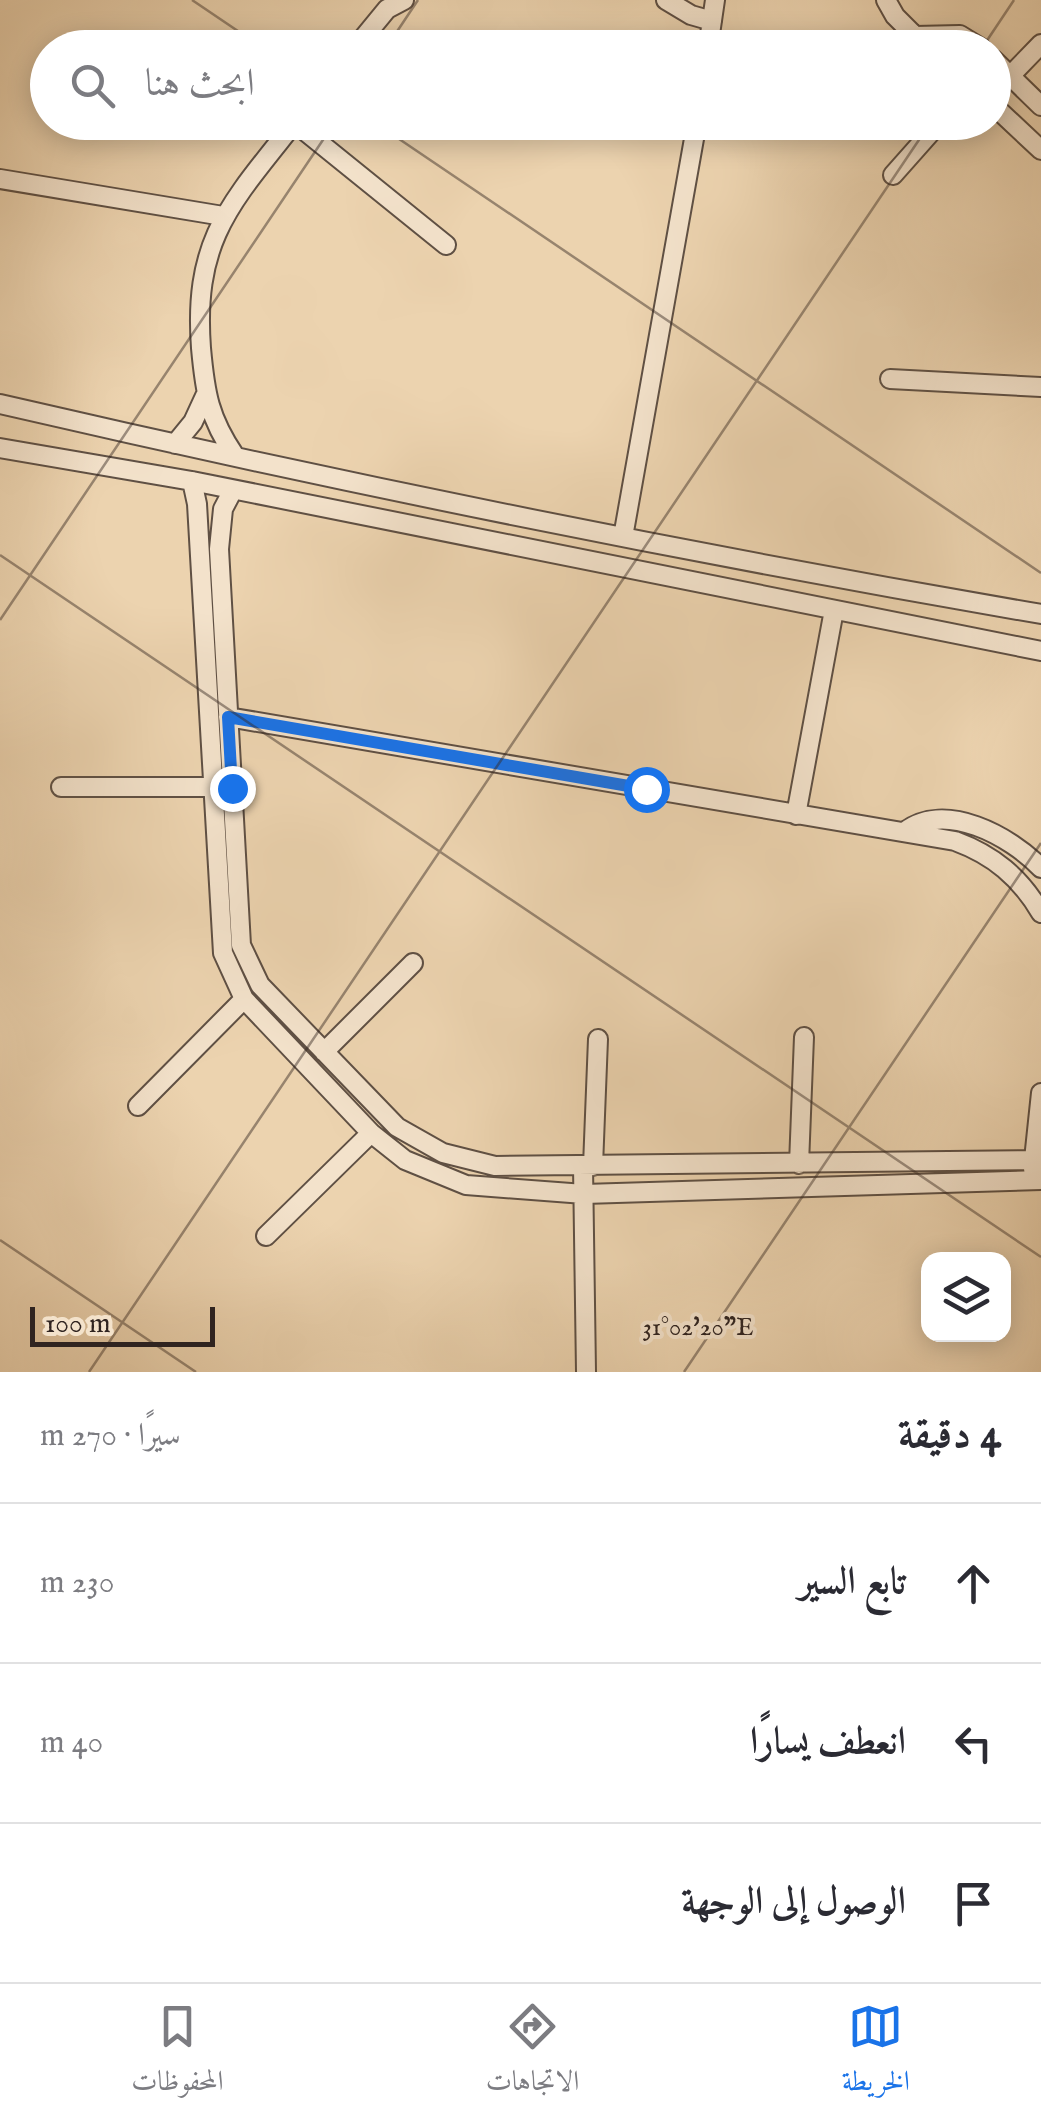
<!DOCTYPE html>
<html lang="ar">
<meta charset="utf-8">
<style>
:root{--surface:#fff;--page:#f7f7f7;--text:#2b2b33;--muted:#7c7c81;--line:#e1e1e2;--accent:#1a73e8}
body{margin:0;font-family:"IM FELL English",Amiri,serif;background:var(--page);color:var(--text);direction:rtl}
.controls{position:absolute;right:30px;bottom:30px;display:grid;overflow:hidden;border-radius:20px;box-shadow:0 5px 25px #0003}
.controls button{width:90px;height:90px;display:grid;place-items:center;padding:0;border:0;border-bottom:2px solid var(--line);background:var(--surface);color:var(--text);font:50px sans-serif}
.scale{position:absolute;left:30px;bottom:25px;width:185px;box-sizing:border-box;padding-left:10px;border:5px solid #302420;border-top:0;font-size:28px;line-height:35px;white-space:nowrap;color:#302420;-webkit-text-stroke:8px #f3e2cb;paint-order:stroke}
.stop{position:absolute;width:30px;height:30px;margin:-22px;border:8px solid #1a73e8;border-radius:50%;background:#fff}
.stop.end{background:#1a73e8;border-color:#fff;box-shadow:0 2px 10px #0008}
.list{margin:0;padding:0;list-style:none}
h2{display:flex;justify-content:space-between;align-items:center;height:130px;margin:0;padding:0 40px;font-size:42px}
h2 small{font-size:32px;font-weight:400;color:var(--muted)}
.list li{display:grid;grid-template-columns:65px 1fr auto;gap:30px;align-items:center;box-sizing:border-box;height:160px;padding:0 40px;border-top:2px solid var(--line)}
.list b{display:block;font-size:38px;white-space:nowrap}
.list em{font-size:32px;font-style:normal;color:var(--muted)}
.icon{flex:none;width:55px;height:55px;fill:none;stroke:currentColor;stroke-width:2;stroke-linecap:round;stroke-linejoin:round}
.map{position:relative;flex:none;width:1041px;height:1372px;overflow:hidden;direction:ltr}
.search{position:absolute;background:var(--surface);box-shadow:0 5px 25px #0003;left:30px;right:30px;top:30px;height:110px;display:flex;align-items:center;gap:25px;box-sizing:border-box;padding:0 35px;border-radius:55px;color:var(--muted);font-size:38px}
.sheet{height:610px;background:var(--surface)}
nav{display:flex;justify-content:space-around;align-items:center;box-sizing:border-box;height:140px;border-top:2px solid var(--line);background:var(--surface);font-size:28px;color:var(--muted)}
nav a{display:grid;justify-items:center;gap:5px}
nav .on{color:var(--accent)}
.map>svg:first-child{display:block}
</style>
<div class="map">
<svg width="1041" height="1372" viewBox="0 0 1041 1372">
<rect width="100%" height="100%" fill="#ecd3af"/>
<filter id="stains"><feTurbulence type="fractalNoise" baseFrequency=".002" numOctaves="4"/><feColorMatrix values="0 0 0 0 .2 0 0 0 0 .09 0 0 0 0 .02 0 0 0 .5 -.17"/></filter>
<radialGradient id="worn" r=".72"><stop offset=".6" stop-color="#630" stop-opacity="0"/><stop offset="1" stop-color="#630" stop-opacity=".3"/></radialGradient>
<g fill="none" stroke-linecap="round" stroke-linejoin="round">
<g stroke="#5f5044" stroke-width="22">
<path id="minor" d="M 666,0 L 691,15 L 712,21
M 886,0 L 895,16 L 923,44
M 915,36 L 960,35 L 981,48
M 355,48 L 387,9 L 404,0
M 708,48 L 715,0
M 994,60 L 1041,106
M 1010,76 L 1041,44
M 994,106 L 1041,150
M 295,123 L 446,245
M 893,175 L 940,122
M 0,179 L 223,216
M 890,379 L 1041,387
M 0,404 C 345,484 692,554 1041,614
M 175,444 L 193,422 L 205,396
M 0,448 L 192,481 L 1041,651
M 235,456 C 209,418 205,393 201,348 C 193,239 231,203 295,122
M 192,481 L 197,504 L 223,953 L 244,999 L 371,1133 L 405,1160 L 466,1185 L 584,1194 L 1041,1180
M 233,490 L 223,509 L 219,549 L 241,945 L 260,985 L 397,1127 L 443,1153 L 495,1166 L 1041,1160
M 623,537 L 697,122
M 228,717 L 955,841 C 993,855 1020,877 1041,913
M 61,787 L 212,787
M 796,815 L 834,610
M 904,832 C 945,800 1010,836 1041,868
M 324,1052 L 413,963
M 138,1106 L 244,999
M 799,1164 L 804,1037
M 583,1166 L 586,1372
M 593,1166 L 598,1039
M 1033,1169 L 1041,1093
M 266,1236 L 371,1133"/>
</g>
<use href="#minor" stroke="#f3e2cb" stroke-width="18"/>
</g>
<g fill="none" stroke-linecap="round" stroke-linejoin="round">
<path stroke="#1a73e8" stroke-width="12" d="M 232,788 L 228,717 L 646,789"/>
</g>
<path fill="none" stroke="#302420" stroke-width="2.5" stroke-opacity="0.45" d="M 192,0 L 263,48M 386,48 L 418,0M 982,48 L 1014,0M 374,122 L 1041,573M 0,555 L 1041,1257M 0,620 L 335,122M 0,1240 L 196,1372M 89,1372 L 931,122M 684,1372 L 1041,843"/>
<g font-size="25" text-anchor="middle" fill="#302420" stroke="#f3e2cb" stroke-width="8" stroke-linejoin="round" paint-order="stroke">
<text x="698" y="1335">31°02'20"E</text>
</g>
<rect width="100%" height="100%" filter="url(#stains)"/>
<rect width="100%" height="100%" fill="url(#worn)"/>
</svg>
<div class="controls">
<button><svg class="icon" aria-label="layers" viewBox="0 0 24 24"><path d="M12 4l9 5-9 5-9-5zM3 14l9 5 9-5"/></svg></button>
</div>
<div class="scale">100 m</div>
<div class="stop" style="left:646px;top:789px"></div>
<div class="stop end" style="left:232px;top:788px"></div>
<div class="search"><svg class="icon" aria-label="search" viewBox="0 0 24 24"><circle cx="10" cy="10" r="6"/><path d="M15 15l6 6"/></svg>ابحث هنا</div>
</div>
<section class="sheet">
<h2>4 دقيقة<small>سيرًا · 270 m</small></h2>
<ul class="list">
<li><svg class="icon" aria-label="ahead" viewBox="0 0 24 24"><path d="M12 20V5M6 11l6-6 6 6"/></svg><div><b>تابع السير</b></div><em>230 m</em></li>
<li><svg class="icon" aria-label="left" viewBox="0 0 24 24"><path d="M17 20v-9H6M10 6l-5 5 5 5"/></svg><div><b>انعطف يسارًا</b></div><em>40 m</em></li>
<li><svg class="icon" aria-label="arrive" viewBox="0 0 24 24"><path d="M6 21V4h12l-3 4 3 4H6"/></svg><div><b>الوصول إلى الوجهة</b></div></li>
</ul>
</section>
<nav>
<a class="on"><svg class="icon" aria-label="map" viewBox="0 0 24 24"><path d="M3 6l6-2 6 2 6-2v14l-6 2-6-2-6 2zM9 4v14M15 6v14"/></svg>الخريطة</a>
<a><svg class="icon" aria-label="directions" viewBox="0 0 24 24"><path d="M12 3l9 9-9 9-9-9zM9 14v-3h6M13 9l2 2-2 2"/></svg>الاتجاهات</a>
<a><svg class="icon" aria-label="saved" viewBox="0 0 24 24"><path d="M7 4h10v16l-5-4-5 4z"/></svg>المحفوظات</a>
</nav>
